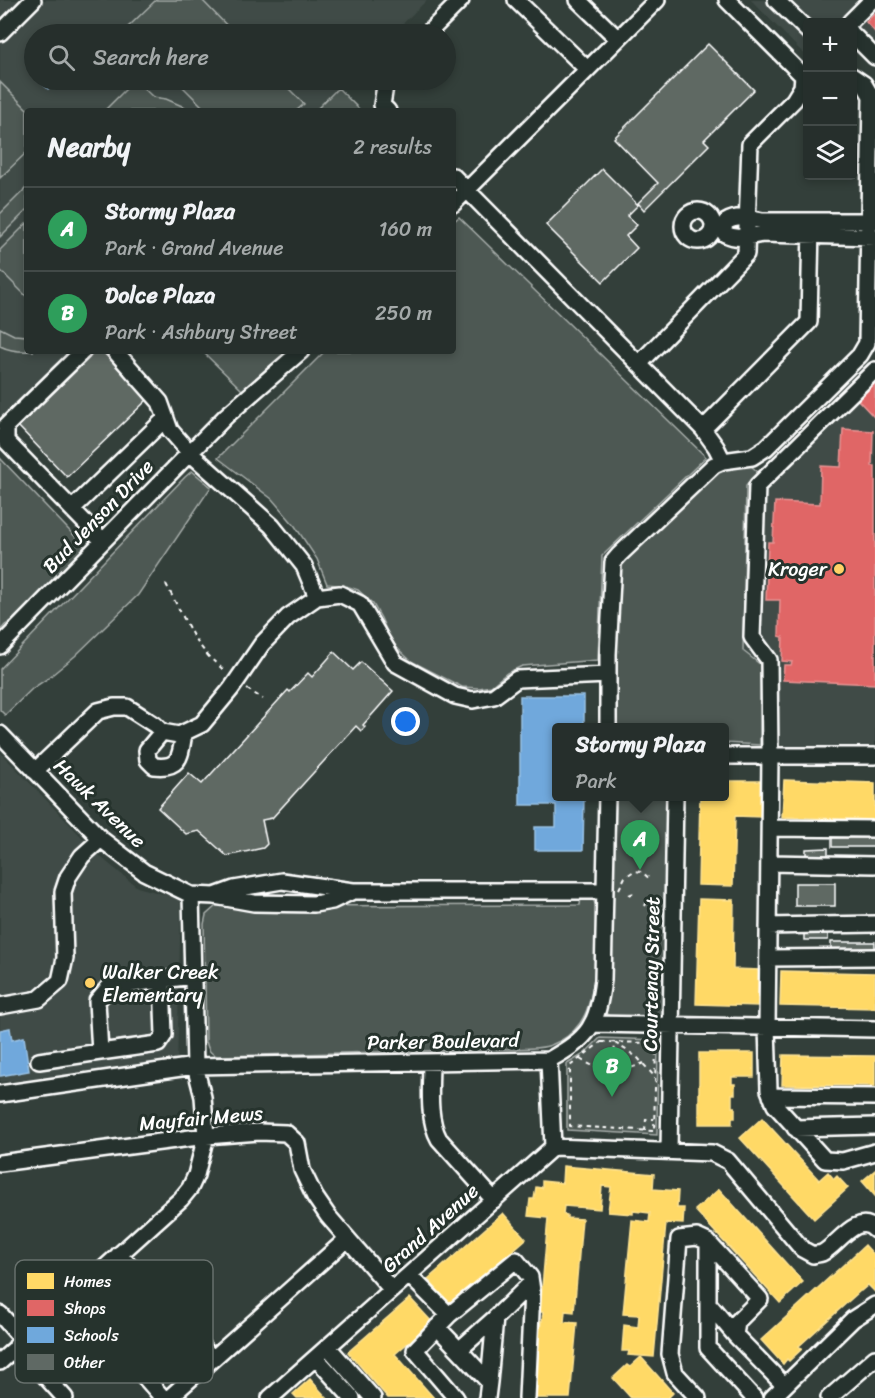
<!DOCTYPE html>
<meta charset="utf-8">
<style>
:root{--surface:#262f2c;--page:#323b38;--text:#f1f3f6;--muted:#a4a9a9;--line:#424a48;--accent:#e797bd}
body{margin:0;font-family:Sriracha,sans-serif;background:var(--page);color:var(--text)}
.controls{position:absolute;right:18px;top:18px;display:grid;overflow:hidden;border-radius:6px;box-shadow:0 3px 9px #0003}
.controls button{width:54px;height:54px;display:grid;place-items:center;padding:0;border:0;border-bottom:2px solid var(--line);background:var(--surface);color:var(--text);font:30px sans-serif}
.you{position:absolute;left:406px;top:722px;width:21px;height:21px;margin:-15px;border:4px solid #fff;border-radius:50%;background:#1a73e8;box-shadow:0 0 0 9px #1a73e833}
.badge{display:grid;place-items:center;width:39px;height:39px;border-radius:50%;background:var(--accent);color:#fff;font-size:20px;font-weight:700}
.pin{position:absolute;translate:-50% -50px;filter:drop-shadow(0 2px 3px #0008)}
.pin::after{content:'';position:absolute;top:32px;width:21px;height:18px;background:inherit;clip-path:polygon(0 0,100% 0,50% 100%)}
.popup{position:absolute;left:552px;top:723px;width:177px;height:78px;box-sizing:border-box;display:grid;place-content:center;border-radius:6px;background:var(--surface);filter:drop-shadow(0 2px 4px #0005);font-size:20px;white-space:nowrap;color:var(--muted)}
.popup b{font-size:22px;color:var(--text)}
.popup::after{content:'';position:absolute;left:50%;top:100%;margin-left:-12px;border:12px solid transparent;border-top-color:var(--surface)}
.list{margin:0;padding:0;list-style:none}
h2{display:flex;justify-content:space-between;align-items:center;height:78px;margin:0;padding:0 24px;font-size:26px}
h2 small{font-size:20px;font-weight:400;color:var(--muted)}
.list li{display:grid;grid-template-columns:39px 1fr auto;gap:18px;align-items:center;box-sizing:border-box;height:84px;padding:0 24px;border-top:2px solid var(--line)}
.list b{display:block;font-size:22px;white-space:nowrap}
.list p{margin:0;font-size:20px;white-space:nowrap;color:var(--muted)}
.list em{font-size:20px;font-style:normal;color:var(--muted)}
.icon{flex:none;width:33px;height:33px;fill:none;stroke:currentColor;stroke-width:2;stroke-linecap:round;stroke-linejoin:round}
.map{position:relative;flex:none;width:875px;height:1398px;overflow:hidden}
.search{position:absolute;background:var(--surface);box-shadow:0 3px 9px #0003;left:24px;top:24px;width:432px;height:66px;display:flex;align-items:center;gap:15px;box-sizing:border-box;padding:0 21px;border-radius:33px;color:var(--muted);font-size:22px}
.panel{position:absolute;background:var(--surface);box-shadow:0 3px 9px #0003;left:24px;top:108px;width:432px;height:246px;border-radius:6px}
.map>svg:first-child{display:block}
</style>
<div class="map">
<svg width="875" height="1398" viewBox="0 0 875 1398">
<rect width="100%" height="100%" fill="#333f3a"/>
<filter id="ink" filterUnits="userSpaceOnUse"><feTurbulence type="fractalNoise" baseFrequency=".0167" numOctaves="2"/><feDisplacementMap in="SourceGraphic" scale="12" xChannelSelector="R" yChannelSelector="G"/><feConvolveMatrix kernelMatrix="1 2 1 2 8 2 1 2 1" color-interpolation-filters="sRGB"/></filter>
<g filter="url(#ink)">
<path fill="#404c47" d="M 0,0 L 427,0 L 392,34 L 34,34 L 34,80 L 347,80 L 315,111 L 27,111 L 27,351 L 72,351 L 0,422 Z
M 751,0 L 875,0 L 875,65 L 860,50 L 852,22 L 808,22 L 807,51 L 804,54 Z
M 875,361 L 875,750 L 760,745 L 761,665 L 743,651 L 746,486 L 750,480 L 772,457 Z
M 0,752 L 103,859 L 137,887 L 181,899 L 177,1067 L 0,1082 Z"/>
<path fill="#4d5853" stroke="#a6aca9" stroke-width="1.5" d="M 156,0 L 202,0 L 235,34 L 132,34 L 126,29 Z
M 135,80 L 153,97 L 166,99 L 182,106 L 189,111 L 104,111 Z
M 176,80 L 280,80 L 304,104 L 296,111 L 207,111 Z
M 0,82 L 29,111 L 27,111 L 27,152 L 0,178 Z
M 338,88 L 361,111 L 315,111 Z
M 27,187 L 27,210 L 0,237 L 0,214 Z
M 459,217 L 706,457 L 602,556 L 598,660 L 522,666 L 507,673 L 491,686 L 479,688 L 462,687 L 411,661 L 396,647 L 388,634 L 381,618 L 373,604 L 358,590 L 346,586 L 327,584 L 317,559 L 295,526 L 272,499 L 218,458 L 325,351 L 453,351 L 453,222 Z
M 27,223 L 27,297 L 0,270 L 0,250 Z
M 0,328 L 14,335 L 27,336 L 27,351 L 34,351 C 22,352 10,351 0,346 Z
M 202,351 L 289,351 L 243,391 Z
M 0,458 L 87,549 L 30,610 L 5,625 L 0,631 Z
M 751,466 L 758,472 L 746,486 L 743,651 L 761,665 L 760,745 L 724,743 L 724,728 L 615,728 L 617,571 L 623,560 L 722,468 Z
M 192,471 L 211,487 L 138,595 L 75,656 L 47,679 L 33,688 L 5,715 L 0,710 L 0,669 L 185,477 Z
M 612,797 L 669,797 L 664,1018 L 660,1020 L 611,1018 L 605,1012 Z
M 587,897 L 593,899 L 597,909 C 596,941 598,998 580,1023 C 573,1033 562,1041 551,1045 C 539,1050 518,1048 504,1049 L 217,1056 C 209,1053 208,1049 206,1041 L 204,924 L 206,915 L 216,906 L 580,905 L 581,898 Z
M 600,1038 L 658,1040 L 657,1135 L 567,1130 L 567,1064 L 584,1054 Z"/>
<path fill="#ffd966" stroke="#ffe494" stroke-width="1.5" d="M 784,780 L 875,783 L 875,820 L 782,817 Z
M 724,781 L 763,781 L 762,817 L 735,816 L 733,886 L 698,885 L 700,796 L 724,796 Z
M 699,899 L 734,900 L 733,969 L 760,970 L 759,1006 L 696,1004 Z
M 781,971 L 875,973 L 875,1008 L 780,1006 Z
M 699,1053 L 754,1053 L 754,1077 L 732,1077 L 732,1084 L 735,1084 L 735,1094 L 732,1094 L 732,1107 L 735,1107 L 735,1118 L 732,1118 L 732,1124 L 699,1124 Z
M 783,1055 L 875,1056 L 875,1086 L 782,1085 Z
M 762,1118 L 819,1180 L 828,1172 L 834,1179 L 837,1176 L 848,1188 L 814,1219 L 740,1138 Z
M 563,1166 L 654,1174 L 653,1189 L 678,1191 L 677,1208 L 684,1208 L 683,1224 L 666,1223 L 654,1357 L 628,1355 L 629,1351 L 622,1351 L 624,1325 L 638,1327 L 639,1315 L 623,1314 L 632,1220 L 649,1222 L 650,1213 L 633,1211 L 633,1214 L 608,1212 L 611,1187 L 602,1186 L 600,1209 L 564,1206 L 563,1214 L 567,1215 L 567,1218 L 582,1219 L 574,1312 L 565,1311 L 564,1322 L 577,1323 L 570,1398 L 534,1398 L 541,1321 L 542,1321 L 543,1312 L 540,1312 L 541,1300 L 548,1218 L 528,1216 L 530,1199 L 534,1199 L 536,1187 L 542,1188 L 542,1181 L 562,1183 Z
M 875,1170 L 875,1196 L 862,1181 Z
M 719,1189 L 803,1282 L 780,1303 L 695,1210 Z
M 503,1213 L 526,1239 L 450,1305 L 428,1279 Z
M 865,1245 L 875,1256 L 875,1292 L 868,1285 L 861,1291 L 860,1291 L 799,1346 L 802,1349 L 789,1361 L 787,1359 L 783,1364 L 761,1340 Z
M 410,1298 L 432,1322 L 395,1354 L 434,1398 L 388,1398 L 348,1352 Z
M 641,1357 L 673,1393 L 668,1398 L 631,1398 L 613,1378 L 627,1365 L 630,1367 Z
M 310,1379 L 327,1398 L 297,1398 L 293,1394 Z"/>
<path fill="#e06666" stroke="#e99494" stroke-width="1.5" d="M 875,13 L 875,32 L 866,22 Z
M 875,383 L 875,418 L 858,400 Z
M 843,429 L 873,431 L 872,466 L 875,466 L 875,684 L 783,680 L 784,665 L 791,665 L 792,662 L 782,661 L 783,637 L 779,636 L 780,600 L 766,600 L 768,542 L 773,542 L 775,502 L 820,504 L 821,466 L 841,467 Z"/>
<path fill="#6fa8dc" stroke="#9ac2e6" stroke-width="1.5" d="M 39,80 L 57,80 L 48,89 Z
M 520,696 L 584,696 L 584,728 L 556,728 L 556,796 L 584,796 L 583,850 L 535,850 L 535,827 L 556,827 L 556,805 L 520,805 Z
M 10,1028 L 12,1040 L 24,1037 L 29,1071 L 0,1076 L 0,1030 Z"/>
<path fill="#5f6964" stroke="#fff" stroke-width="1.5" d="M 708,44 L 754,90 L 704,140 L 709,145 L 644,210 L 639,204 L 627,216 L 637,225 L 626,236 L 637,248 L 603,282 L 546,225 L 602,169 L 637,204 L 658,183 L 614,138 Z
M 95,351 L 102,351 L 148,399 L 67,477 L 18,426 Z
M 334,652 L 353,670 L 361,662 L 393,691 L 363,725 L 365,727 L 361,731 L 356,726 L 272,818 L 262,820 L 267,844 L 263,848 L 227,856 L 199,831 L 186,834 L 158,808 L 189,773 L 202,784 L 288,690 L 290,692 L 308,673 L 312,677 Z
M 875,837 L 875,847 L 832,847 L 832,838 Z
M 828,848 L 828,858 L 806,858 L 806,849 Z
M 795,883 L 835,883 L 835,906 L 795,906 Z
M 804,930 L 828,930 L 828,940 L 804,940 Z
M 831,942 L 875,942 L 875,952 L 831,952 Z"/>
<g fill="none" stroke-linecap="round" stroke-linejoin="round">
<g stroke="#fff" stroke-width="20">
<path id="minor" d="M 516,0 L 587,69
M 578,0 L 618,39
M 727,0 L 803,76 L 808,76
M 776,0 L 808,31
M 850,22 L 872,0
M 0,33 L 33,0
M 427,34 L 461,0
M 852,34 L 875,57
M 386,80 L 382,105 L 388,111
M 453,176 L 703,429 L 716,447 L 723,461
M 453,204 L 657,0
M683 226a15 15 0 1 1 30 0a15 15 0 1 1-30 0Z
M 875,221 L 762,221 C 749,218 737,215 726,222 L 723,229 L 725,234 C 737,240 749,237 762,234 L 875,237
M 83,351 L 6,426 L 6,441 L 103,541
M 115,351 L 160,402 L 170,430 L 190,453 L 272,526 L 304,566 L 317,597 L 340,594 L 360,604 L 395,663 L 455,696 L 473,700 L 494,696 L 517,679 L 608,675
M 639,364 L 746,254 L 750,144 L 794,100 L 802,87 L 803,76
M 875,370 L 757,486 L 752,637 L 769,660 L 770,756 L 767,1027 L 769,1090 L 775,1105 L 825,1160 L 843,1161 L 875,1152
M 703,429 L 809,322 L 811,226
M 72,509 L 166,418
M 0,646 L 226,416 L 301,351
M 608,728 L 608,654 L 613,562 L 619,555 L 714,465 L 723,461 L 752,457 L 766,448 L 860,355 L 867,343 L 871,96 L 864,84 L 852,76
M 162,732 L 147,750 L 148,760 L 154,766 C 181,769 180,756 184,733
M 0,734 L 101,839 L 144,872 L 191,895 L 215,896 L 254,903 L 314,904 L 332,901 L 353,891
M 724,756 L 875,756
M 35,771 L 98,711 L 114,707 L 127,707 L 155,725 L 162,732 L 179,735 L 202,724 L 231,689 L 262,644 L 288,617 L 317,597
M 770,828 L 875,829
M 769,863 L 875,865
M 215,896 L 234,889 L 282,881 L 353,891 L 605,891
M 768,926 L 875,924
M 768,958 L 875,957
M 162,980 L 164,1035 L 158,1044 L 100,1052 L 97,1001 L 108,988 L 146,982 L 193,976
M 0,1006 L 39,999 L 60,981 L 65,958 L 63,892 L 68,877 L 82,856 L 101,839
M 593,1024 L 875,1029
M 39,1061 L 100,1052
M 431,1062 C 431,1086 427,1117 439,1139 L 494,1200
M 0,1094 L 195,1066 L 549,1060 C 590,1037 597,1026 603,980 L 607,796
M 771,1096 L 875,1097
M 795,1128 L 875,1126
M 553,1147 L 712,1153 L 728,1161 L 802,1249 L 813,1255 C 816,1254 819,1254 822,1253 C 837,1246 857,1211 875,1230
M 669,1151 L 675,796
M 0,1163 L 206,1136 L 259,1132 L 286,1133 L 297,1143 L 302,1170 L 315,1197 L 328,1216 L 392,1290
M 708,1242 L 708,1348 L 754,1398
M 119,1254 L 212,1358
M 409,1275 L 449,1315 L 516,1260 L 530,1277 L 532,1291 L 527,1398
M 73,1295 L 163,1398
M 708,1303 L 735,1335
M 0,1314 L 23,1340
M 449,1315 L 415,1350 L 456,1398
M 437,1327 L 459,1350 L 489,1382 L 487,1398
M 17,1345 L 65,1398
M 328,1347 L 373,1398
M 459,1350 L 495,1318
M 316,1358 L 352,1398
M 0,1362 L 181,1199 L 190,1188 L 196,1175 L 206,1136 L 203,1097 L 195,1066 L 191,895
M 489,1382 L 495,1318 L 531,1283
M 169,1398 L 347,1239
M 270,1398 L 553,1147 L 549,1060
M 698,1398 L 675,1373 L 670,1354 L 679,1239 L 697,1237 L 708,1242 L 760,1299 L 737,1322 L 735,1335 L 784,1385
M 772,1398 L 853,1319 L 875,1305
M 829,1398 L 875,1358"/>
</g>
<path stroke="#fff" stroke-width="2" stroke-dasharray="4.5 4.5" stroke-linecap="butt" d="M 166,584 L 194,638 L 209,657 L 226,672
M 247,689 L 263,699
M 619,889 L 625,877 L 634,871 L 642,872 L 651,880
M 629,895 L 636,892
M 645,906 L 648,899
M 601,1042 L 656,1043 L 654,1131 L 570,1126 L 570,1066 Z
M 580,1059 C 602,1073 621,1073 644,1063
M 613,1070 L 615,1043 L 637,1057 L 655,1077
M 645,1131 L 646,1119 L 654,1119"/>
<use href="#minor" stroke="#26332d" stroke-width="15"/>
</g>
</g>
<g fill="#ffd166" stroke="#26332d" stroke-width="2">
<circle cx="839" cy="569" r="6"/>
<circle cx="90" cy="983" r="6"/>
</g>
<g text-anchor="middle" stroke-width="6" stroke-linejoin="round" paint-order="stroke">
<g font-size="20" fill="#fff" stroke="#26332d">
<text transform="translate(98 516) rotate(-46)" y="7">Bud Jenson Drive</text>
<text transform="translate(100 803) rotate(44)" y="7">Hawk Avenue</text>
<text transform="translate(651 974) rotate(-89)" y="7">Courtenay Street</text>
<text transform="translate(443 1041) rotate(-1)" y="7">Parker Boulevard</text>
<text transform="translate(201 1118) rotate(-5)" y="7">Mayfair Mews</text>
<text transform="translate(430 1228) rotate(-42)" y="7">Grand Avenue</text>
</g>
<g font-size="20" fill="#fff" stroke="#26332d" text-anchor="end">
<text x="827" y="576">Kroger</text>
<text x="102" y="979" text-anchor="start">Walker Creek<tspan x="102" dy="23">Elementary</tspan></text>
</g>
</g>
<rect x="15" y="1260" width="198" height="123" rx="9" fill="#26332d" stroke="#67706c" stroke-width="1.5"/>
<rect x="27" y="1273" width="27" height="16" fill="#ffd966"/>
<rect x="27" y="1300" width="27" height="16" fill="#e06666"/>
<rect x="27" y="1327" width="27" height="16" fill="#6fa8dc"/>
<rect x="27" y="1354" width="27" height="16" fill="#5f6964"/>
<g font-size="16" fill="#fff">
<text x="64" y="1287">Homes</text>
<text x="64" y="1314">Shops</text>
<text x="64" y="1341">Schools</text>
<text x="64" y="1368">Other</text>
</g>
</svg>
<div class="controls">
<button>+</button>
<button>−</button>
<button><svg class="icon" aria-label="layers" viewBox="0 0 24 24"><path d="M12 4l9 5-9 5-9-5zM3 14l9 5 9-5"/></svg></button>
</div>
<div class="you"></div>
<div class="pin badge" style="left:640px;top:870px;background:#2e9e5b">A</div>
<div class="popup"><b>Stormy Plaza</b>Park</div>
<div class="pin badge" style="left:612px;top:1097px;background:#2e9e5b">B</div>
<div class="search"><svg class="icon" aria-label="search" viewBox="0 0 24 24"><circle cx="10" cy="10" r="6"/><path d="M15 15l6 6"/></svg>Search here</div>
<section class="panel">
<h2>Nearby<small>2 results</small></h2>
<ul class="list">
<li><span class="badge" style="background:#2e9e5b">A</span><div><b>Stormy Plaza</b><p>Park · Grand Avenue</p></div><em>160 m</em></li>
<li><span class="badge" style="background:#2e9e5b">B</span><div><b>Dolce Plaza</b><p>Park · Ashbury Street</p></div><em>250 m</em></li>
</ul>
</section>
</div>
